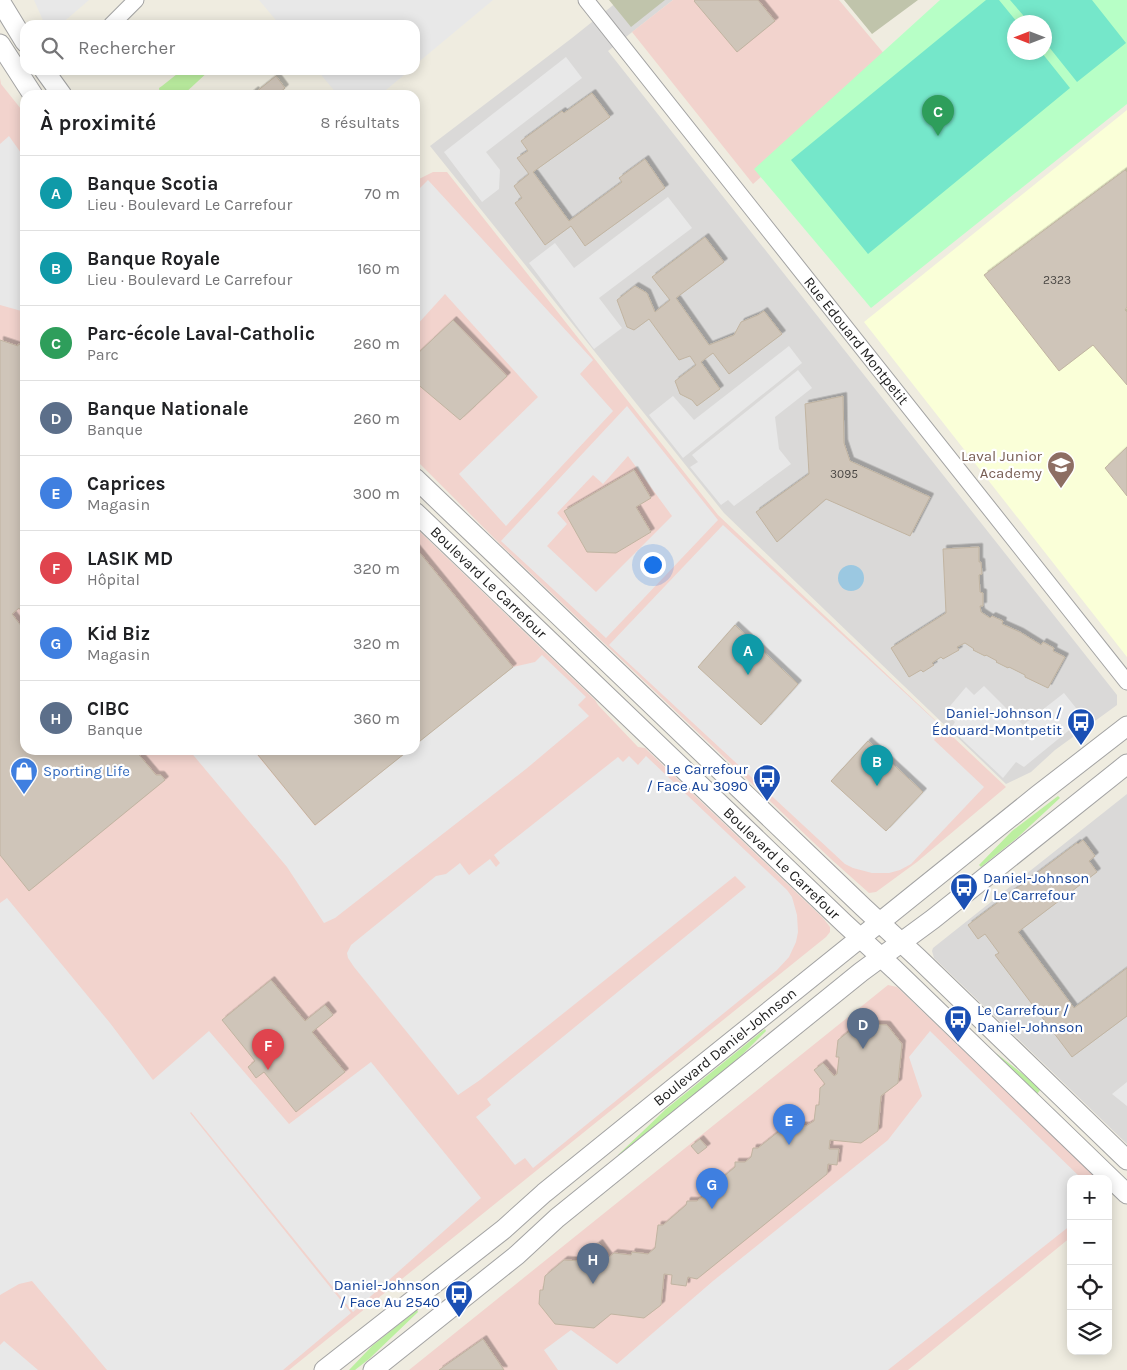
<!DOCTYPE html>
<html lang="fr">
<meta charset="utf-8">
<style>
:root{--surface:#fff;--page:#f2f2f2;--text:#202124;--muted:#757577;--line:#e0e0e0;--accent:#d93025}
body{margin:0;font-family:Karla,sans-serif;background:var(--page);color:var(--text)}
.controls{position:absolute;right:15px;bottom:15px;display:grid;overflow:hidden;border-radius:10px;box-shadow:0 2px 12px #0003}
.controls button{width:45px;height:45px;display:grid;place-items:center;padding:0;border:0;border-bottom:1px solid var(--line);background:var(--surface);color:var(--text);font:25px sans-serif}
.compass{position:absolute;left:1007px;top:15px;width:45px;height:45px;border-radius:50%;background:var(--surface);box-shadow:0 2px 12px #0003;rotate:270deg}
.you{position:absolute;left:652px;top:564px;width:18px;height:18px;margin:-12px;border:4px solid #fff;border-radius:50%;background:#1a73e8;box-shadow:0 0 0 8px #1a73e833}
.badge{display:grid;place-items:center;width:32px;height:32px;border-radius:50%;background:var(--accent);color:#fff;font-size:16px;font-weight:700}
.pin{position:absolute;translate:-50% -41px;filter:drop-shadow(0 1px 2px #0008)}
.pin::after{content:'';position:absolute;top:26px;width:18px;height:15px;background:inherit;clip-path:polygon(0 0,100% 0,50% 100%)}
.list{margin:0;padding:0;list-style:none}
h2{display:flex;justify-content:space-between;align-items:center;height:65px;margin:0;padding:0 20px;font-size:21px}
h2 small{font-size:16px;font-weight:400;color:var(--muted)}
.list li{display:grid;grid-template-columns:32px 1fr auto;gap:15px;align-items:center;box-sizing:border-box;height:75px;padding:0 20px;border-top:1px solid var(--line)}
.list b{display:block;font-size:19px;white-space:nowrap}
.list p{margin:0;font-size:16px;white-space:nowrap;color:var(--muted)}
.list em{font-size:16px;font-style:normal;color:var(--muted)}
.icon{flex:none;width:28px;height:28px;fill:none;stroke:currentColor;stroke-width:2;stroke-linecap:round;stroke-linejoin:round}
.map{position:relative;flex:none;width:1127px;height:1370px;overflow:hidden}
.search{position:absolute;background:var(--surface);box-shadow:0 2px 12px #0003;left:20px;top:20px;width:400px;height:55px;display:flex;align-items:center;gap:12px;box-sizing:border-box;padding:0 18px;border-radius:15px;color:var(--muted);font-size:19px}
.panel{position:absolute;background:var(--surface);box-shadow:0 2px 12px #0003;left:20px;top:90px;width:400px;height:665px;border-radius:15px}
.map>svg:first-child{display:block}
</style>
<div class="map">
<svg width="1127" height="1370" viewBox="0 0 1127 1370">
<defs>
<filter id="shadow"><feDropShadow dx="3.5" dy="-3.5" stdDeviation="0" flood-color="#0004"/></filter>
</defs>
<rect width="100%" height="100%" fill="#efece0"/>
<path fill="#dad9d8" d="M 615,0 L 673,0 L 608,51 L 1117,695 L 1117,705 L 1055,750 L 1031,772 L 1006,784 L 724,513 L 430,146 L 572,38 L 617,2 Z
M 1127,794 L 1127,1144 L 934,958 L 932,951 L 933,948 Z"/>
<path fill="#f2d3cd" d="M 673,0 L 839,0 L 891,62 L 753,184 L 632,32 Z
M 0,78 L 1,84 L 25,114 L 25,750 L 415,750 L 415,527 L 595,700 L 598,705 L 638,747 L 645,748 L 823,918 L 830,927 L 830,932 L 826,937 L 289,1370 L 0,1370 Z
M 433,172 L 447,172 L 718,515 L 1006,787 L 917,862 L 876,892 L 869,893 L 832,860 L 503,547 L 415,459 L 415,181 Z
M 888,985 L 897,987 L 991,1077 L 993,1075 L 1101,1179 L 1071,1179 L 1071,1237 L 908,1370 L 409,1370 Z"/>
<path fill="#faffd8" d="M 1127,110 L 1127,657 L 864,322 Z"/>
<path fill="#c0c4ab" d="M 609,0 L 665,0 L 631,27 Z
M 844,0 L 918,0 L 872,34 Z"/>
<path fill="#bcefa0" d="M 182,70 L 210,70 L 183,95 L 160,95 L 159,88 L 162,86 Z
M 1058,796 L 1060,798 L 1017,838 L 981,867 L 979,865 L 1012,831 Z
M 765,1029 L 766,1031 L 729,1068 L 619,1157 L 618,1155 L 666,1109 Z
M 997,1054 L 1032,1081 L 1041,1089 L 1037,1094 L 996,1055 Z
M 417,1310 L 418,1312 L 369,1359 L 355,1370 L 349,1370 L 372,1346 Z"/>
<path fill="#b7ffc6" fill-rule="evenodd" d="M 940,0 L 1127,0 L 1127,104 L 871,308 L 754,169 ZM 1014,22 L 1044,22 L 1044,52 L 1014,52 Z"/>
<path fill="#75e7ca" d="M 986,0 L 999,0 L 1017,22 L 1014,22 L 1014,52 L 1042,53 L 1070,88 L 868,254 L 791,160 Z
M 1010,0 L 1092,0 L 1126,43 L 1077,82 L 1045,42 L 1044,22 L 1029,22 Z"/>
<path fill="#e8e8e8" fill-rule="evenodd" d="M 34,0 L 89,0 L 60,25 L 45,25 Z
M 259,0 L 493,0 L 415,65 L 415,25 L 280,25 Z
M 566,57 L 582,78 L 486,152 L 500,170 L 499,189 L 482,202 L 444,152 Z
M 317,70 L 410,70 L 380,95 L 338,95 Z
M 9,136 L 21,153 L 25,151 L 25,312 L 0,305 L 0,144 Z
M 428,180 L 593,360 L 580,374 L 613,411 L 506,526 L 459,474 L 538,397 L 445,294 L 415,327 L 415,193 Z
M 668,197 L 692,228 L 599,298 L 622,328 L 594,349 L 529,263 L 555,243 L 574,268 Z
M 789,346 L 802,363 L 683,458 L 649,415 L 673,396 L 694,420 Z
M 798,370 L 812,388 L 775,417 L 779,449 L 791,464 L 734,506 L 728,500 L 721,505 L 690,467 L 698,462 L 692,455 Z
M 627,406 L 718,520 L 606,638 L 501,541 ZM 628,456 L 672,516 L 596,592 L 547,546 L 567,524 L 557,513 L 593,475 L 603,484 Z
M 723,525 L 942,727 L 934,740 L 984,787 L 911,864 L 900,870 L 889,873 L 872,873 L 853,868 L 845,864 L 609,645 ZM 735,626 L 798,684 L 761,724 L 698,667 ZM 868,741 L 922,791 L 886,831 L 831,781 Z
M 542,655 L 586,697 L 578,705 L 589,716 L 526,769 L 335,918 L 324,923 L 287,867 L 189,750 L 253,750 L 315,826 L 409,750 L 415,750 L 415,745 L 513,667 L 535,662 Z
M 984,686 L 1023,725 L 1064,693 L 1084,718 L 1024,767 L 1016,762 L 1003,778 L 951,729 L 955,722 L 945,712 L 966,687 L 974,695 Z
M 629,756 L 638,765 L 646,756 L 787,890 L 792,897 L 797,915 L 798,932 L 796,942 L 789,957 L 777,970 L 533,1168 L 525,1158 L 515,1165 L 476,1117 L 491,1105 L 487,1099 L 746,887 L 735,876 L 480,1080 L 458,1095 L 354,967 L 348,958 L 347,953 L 351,945 L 436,876 L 446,874 L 460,863 L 469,875 L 490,859 L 496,867 L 500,863 L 494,855 L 618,757 L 623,762 Z
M 7,898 L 110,1023 L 153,1080 L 209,1031 L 289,1124 L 371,1062 L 481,1198 L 353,1312 L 191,1112 L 190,1113 L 351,1313 L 283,1370 L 107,1370 L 32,1281 L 19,1284 L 0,1295 L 0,903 Z
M 930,1031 L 1082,1179 L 1071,1179 L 1071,1225 L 888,1370 L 558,1370 L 544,1350 L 571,1330 L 617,1364 L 713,1281 L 888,1140 L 922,1096 L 909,1057 Z
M 1127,1082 L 1127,1106 L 1112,1094 Z
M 4,1341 L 38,1370 L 0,1370 L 0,1345 Z"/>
<path fill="#9bc8e1" d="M838 578a13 13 0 1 1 26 0a13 13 0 1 1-26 0Z"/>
<path fill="#cfc5b9" stroke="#c1b4a1" filter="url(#shadow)" d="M 695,0 L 758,0 L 775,21 L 737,52 L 694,1 Z
M 276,76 L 285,88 L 277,95 L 249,95 L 255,90 L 256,92 Z
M 592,93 L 610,117 L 533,172 L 569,221 L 622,182 L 619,178 L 645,159 L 665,188 L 585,246 L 571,226 L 545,245 L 515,203 L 522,198 L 514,186 L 529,174 L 517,158 L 528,151 L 521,141 L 562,111 L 564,113 Z
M 1125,170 L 1127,172 L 1127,307 L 1125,310 L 1127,312 L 1127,385 L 1093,345 L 1059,371 L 984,275 Z
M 705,237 L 724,262 L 676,298 L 709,345 L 734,335 L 741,322 L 758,315 L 764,311 L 782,334 L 729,374 L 713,353 L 701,362 L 720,389 L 697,406 L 692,400 L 680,394 L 675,381 L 696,365 L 690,356 L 679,360 L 649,319 L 634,330 L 627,327 L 617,300 L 635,286 L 647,293 L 655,312 L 670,300 L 652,277 Z
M 453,320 L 507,376 L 460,420 L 415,382 L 415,356 Z
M 0,340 L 18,346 L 18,344 L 25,346 L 25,616 L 19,608 L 12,614 L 25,631 L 25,750 L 135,750 L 156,775 L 161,775 L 165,780 L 29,891 L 0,855 Z
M 843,396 L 844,443 L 850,461 L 930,497 L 910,536 L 826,499 L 777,542 L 756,512 L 809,474 L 805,404 Z
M 1127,447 L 1127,496 L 1105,468 Z
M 634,470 L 651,498 L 636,507 L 651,532 L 616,553 L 587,552 L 564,511 Z
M 415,547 L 513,667 L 415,745 Z
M 979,547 L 979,562 L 981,562 L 982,574 L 979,575 L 980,592 L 983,593 L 983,606 L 980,606 L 981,612 L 990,618 L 992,616 L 1003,621 L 1002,624 L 1020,632 L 1041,645 L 1043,642 L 1054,648 L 1053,651 L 1065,657 L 1048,688 L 1025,677 L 1025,675 L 1009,667 L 1008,668 L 996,662 L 997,661 L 986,655 L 985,656 L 973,650 L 974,649 L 965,643 L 957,647 L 959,650 L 943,659 L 941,657 L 932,663 L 934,665 L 923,672 L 921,670 L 909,677 L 891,648 L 946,613 L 943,549 Z
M 735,625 L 798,684 L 761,725 L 698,667 Z
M 868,741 L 923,792 L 886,831 L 831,781 Z
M 254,750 L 409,750 L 315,825 Z
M 1083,840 L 1095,856 L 1089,861 L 1097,872 L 1018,932 L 1074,1008 L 1127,968 L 1127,1016 L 1072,1057 L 995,955 L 999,953 L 985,934 L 978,939 L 968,925 L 1077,843 L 1078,844 Z
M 271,980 L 305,1021 L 325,1005 L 333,1015 L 312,1032 L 345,1072 L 296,1112 L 264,1072 L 256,1078 L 248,1067 L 255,1061 L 222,1020 Z
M 872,1024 L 887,1025 L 902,1044 L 898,1083 L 881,1096 L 878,1131 L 861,1143 L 830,1140 L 829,1149 L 839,1149 L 837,1165 L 828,1164 L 827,1174 L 697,1279 L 688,1277 L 686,1286 L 671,1284 L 672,1275 L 664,1274 L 661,1305 L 644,1318 L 611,1314 L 594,1328 L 555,1324 L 539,1304 L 540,1290 L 543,1290 L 545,1276 L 564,1260 L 581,1261 L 581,1264 L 598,1265 L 600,1263 L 590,1250 L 599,1243 L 609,1257 L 614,1253 L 631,1255 L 632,1252 L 648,1254 L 655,1248 L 658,1225 L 663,1225 L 686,1205 L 687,1201 L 697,1201 L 704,1195 L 706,1186 L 711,1187 L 735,1167 L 735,1162 L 745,1162 L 751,1157 L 753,1148 L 758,1148 L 783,1128 L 784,1124 L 806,1126 L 814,1121 L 816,1105 L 819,1105 L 820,1088 L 825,1084 L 814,1070 L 823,1063 L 834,1076 L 837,1074 L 839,1057 L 836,1057 L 838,1040 L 857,1025 L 872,1026 Z
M 700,1139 L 707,1147 L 698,1154 L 691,1146 Z
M 483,1339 L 504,1370 L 439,1370 Z"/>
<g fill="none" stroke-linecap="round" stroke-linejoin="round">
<g stroke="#a3a3a3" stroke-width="17">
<g id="minor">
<path id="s1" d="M 586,0 L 1127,682"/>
<path d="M 111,25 L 136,0"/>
</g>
</g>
<g stroke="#a3a3a3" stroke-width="21">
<g id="tertiary">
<path d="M 0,1 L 25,42"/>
<path d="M 0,44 L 33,95"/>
<path d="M 44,70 L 62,95"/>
<path d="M 415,478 L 863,907 L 918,958 L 1127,1160"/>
<path id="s2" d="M 415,512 L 844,923 L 895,970 L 1127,1194"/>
<path id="s3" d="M 324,1370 L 504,1229 L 544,1193 L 680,1083 L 1038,795 L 1127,726"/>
<path d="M 373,1370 L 517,1255 L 557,1218 L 861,972 L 933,919 L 1127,764"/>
</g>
</g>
<use href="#minor" stroke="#fff" stroke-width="15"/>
<use href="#tertiary" stroke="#fff" stroke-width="19"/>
</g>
<defs>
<g id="school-pin" transform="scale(1.4375)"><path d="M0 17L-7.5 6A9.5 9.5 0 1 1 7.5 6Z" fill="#8d6e63" stroke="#fff"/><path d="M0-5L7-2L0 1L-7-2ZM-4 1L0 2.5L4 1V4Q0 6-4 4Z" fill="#fff"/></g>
<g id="bus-pin" transform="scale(1.4375)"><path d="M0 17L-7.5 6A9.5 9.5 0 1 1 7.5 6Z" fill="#1a4fb4" stroke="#fff"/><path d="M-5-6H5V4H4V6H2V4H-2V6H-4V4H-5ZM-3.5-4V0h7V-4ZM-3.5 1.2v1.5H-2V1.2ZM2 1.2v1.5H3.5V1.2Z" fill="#fff"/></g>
<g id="shop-pin" transform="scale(1.4375)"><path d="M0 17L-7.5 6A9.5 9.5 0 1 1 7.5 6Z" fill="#3f7fe0" stroke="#fff"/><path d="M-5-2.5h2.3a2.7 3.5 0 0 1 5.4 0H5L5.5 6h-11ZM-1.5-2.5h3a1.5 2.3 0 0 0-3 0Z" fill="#fff"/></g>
</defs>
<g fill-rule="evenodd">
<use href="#school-pin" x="1061" y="465"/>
<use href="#bus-pin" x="1081" y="722"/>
<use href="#shop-pin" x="24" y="771"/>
<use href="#bus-pin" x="767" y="778"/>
<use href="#bus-pin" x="964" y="887"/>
<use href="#bus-pin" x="958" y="1019"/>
<use href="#bus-pin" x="459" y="1294"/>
</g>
<g text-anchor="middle" stroke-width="4.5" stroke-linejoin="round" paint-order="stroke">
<g font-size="12" fill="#494643">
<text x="1057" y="284">2323</text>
<text x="844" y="478">3095</text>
</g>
<g font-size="15" fill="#1c1c1c" stroke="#fff">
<text dy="5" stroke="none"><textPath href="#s1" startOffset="435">Rue Edouard Montpetit</textPath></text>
<text dy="5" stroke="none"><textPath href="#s2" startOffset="102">Boulevard Le Carrefour</textPath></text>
<text dy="5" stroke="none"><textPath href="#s2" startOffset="508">Boulevard Le Carrefour</textPath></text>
<text dy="5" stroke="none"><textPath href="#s3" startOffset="515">Boulevard Daniel-Johnson</textPath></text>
</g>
<g font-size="15" fill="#785e54" stroke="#fff" text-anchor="end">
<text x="1042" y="461">Laval Junior<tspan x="1042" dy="17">Academy</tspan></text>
</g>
<g font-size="15" fill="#164399" stroke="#fff" text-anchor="end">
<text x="1062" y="718">Daniel-Johnson /<tspan x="1062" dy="17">Édouard-Montpetit</tspan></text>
<text x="748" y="774">Le Carrefour<tspan x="748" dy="17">/ Face Au 3090</tspan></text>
<text x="983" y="883" text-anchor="start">Daniel-Johnson<tspan x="983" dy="17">/ Le Carrefour</tspan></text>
<text x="977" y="1015" text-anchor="start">Le Carrefour /<tspan x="977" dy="17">Daniel-Johnson</tspan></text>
<text x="440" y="1290">Daniel-Johnson<tspan x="440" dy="17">/ Face Au 2540</tspan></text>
</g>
<g font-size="15" fill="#366cbe" stroke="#fff" text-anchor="start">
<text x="43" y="776">Sporting Life</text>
</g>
</g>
</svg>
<div class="controls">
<button>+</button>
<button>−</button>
<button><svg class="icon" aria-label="locate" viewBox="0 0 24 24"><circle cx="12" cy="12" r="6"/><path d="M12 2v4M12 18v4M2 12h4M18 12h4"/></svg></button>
<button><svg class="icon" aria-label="layers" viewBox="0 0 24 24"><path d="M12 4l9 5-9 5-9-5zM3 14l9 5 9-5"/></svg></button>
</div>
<svg class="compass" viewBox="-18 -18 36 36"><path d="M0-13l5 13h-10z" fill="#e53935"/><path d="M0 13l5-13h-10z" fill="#757577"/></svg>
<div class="you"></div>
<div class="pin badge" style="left:748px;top:675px;background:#0f9aa8">A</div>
<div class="pin badge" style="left:877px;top:786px;background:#0f9aa8">B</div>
<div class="pin badge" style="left:938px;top:136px;background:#2e9e5b">C</div>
<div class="pin badge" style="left:863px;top:1049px;background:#5c6f8a">D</div>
<div class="pin badge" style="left:789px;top:1145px;background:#3f7fe0">E</div>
<div class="pin badge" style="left:268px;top:1070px;background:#e0444e">F</div>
<div class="pin badge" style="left:712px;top:1209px;background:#3f7fe0">G</div>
<div class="pin badge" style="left:593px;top:1284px;background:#5c6f8a">H</div>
<div class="search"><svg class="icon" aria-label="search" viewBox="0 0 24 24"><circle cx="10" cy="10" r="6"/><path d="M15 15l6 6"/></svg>Rechercher</div>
<section class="panel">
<h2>À proximité<small>8 résultats</small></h2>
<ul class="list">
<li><span class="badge" style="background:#0f9aa8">A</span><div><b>Banque Scotia</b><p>Lieu · Boulevard Le Carrefour</p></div><em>70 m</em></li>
<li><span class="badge" style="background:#0f9aa8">B</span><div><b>Banque Royale</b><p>Lieu · Boulevard Le Carrefour</p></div><em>160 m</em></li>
<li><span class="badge" style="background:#2e9e5b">C</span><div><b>Parc-école Laval-Catholic</b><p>Parc</p></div><em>260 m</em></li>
<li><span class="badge" style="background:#5c6f8a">D</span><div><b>Banque Nationale</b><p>Banque</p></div><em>260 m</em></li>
<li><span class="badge" style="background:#3f7fe0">E</span><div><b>Caprices</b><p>Magasin</p></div><em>300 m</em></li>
<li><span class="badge" style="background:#e0444e">F</span><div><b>LASIK MD</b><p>Hôpital</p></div><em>320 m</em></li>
<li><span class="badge" style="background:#3f7fe0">G</span><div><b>Kid Biz</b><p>Magasin</p></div><em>320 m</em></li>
<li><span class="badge" style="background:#5c6f8a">H</span><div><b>CIBC</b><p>Banque</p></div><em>360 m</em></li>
</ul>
</section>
</div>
